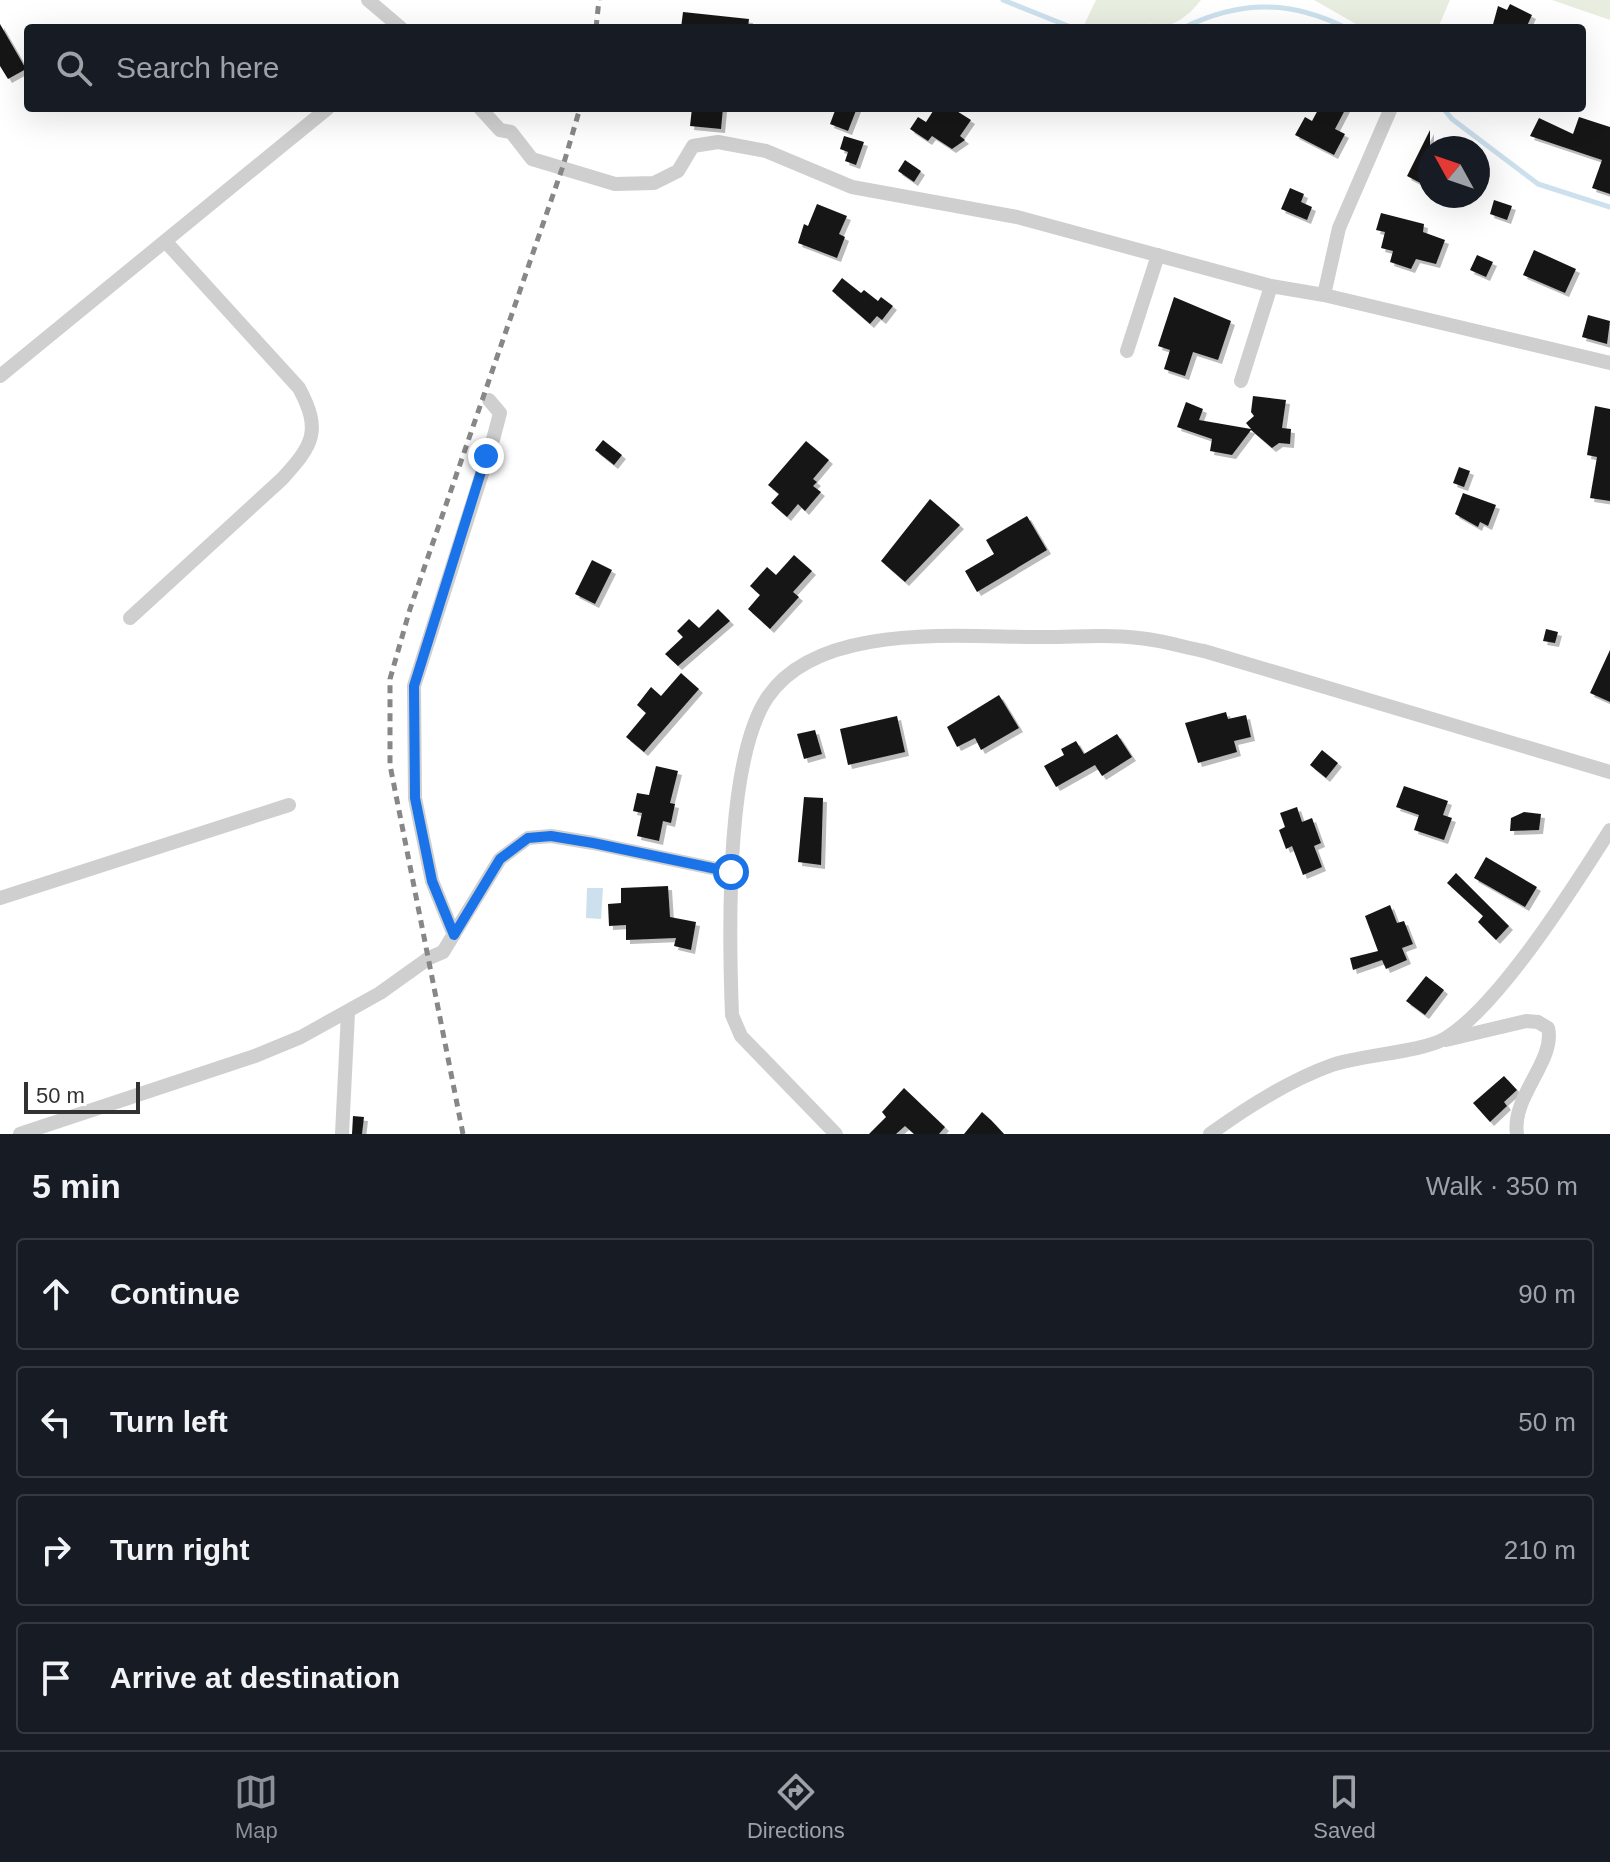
<!DOCTYPE html>
<meta charset="utf-8">
<style>
:root{--surface:#171b24;--page:#20242c;--text:#f1f3f6;--muted:#9ea1a6;--line:#363941;--accent:#8c9099}
body{margin:0;font-family:Helvetica,sans-serif;background:var(--page);color:var(--text)}
.compass{position:absolute;left:1418px;top:136px;width:72px;height:72px;border-radius:50%;background:var(--surface);box-shadow:0 8px 32px #0002;rotate:310deg}
.scale{position:absolute;left:24px;bottom:20px;width:116px;box-sizing:border-box;padding-left:8px;border:4px solid #323232;border-top:0;font-size:22px;line-height:28px;white-space:nowrap;color:#323232;-webkit-text-stroke:6px #fff;paint-order:stroke}
.stop{position:absolute;width:24px;height:24px;margin:-18px;border:6px solid #1a73e8;border-radius:50%;background:#fff}
.stop.end{background:#1a73e8;border-color:#fff;box-shadow:0 2px 8px #0008}
.list{margin:0;padding:0;list-style:none}
h2{display:flex;justify-content:space-between;align-items:center;height:104px;margin:0;padding:0 32px;font-size:34px}
h2 small{font-size:26px;font-weight:400;color:var(--muted)}
.list li{display:grid;grid-template-columns:52px 1fr auto;gap:24px;align-items:center;box-sizing:border-box;height:112px;margin:0 16px 16px;padding:0 16px;border:2px solid var(--line);border-radius:8px}
.list b{display:block;font-size:30px;white-space:nowrap}
.list em{font-size:26px;font-style:normal;color:var(--muted)}
.icon{flex:none;width:44px;height:44px;fill:none;stroke:currentColor;stroke-width:2;stroke-linecap:round;stroke-linejoin:round}
.map{position:relative;flex:none;width:1610px;height:1134px;overflow:hidden}
.search{position:absolute;background:var(--surface);box-shadow:0 8px 32px #0002;left:24px;right:24px;top:24px;height:88px;display:flex;align-items:center;gap:20px;box-sizing:border-box;padding:0 28px;border-radius:8px;color:var(--muted);font-size:30px}
.sheet{height:616px;background:var(--surface)}
nav{display:flex;justify-content:space-around;align-items:center;box-sizing:border-box;height:112px;border-top:2px solid var(--line);background:var(--surface);font-size:22px;color:var(--muted)}
nav a{display:grid;justify-items:center;gap:4px}
nav .on{color:var(--accent)}
.map>svg:first-child{display:block}
</style>
<div class="map">
<svg width="1610" height="1134" viewBox="0 0 1610 1134">
<defs>
<filter id="shadow"><feDropShadow dx="4" dy="4" stdDeviation="0" flood-color="#0004"/></filter>
</defs>
<rect width="100%" height="100%" fill="#fff"/>
<path fill="#e7eee0" d="M 1096,0 L 1201,0 C 1193,10 1184,19 1172,24 C 1163,27 1155,23 1147,24 C 1126,26 1104,34 1084,25 Z
M 1314,0 L 1450,0 L 1438,28 L 1363,28 Z
M 1552,0 L 1610,0 L 1610,20 Z"/>
<path fill="#cde0ee" d="M 587,888 L 603,888 L 601,919 L 586,918 Z"/>
<g fill="none" stroke-linecap="round" stroke-linejoin="round">
<path stroke="#cde0ee" stroke-width="5" d="M 1003,0 L 1073,28
M 1183,28 C 1240,0 1290,0 1346,28
M 1443,108 L 1452,119 L 1538,184 L 1610,207"/>
</g>
<path fill="#191919" filter="url(#shadow)" d="M 1510,4 L 1532,15 L 1526,28 L 1492,28 L 1498,6 L 1507,10 Z
M 683,12 L 749,19 L 748,28 L 681,28 Z
M 0,24 L 26,69 L 8,79 L 0,66 Z
M 692,108 L 723,108 L 721,129 L 690,126 Z
M 836,108 L 857,108 L 848,131 L 830,124 Z
M 935,108 L 952,108 L 971,120 L 960,136 L 965,140 L 952,149 L 932,136 L 928,141 L 910,129 L 918,117 L 926,122 Z
M 1319,108 L 1346,108 L 1335,129 L 1345,134 L 1334,155 L 1295,135 L 1305,117 L 1312,121 Z
M 1579,117 L 1610,127 L 1610,194 L 1592,188 L 1602,160 L 1530,136 L 1539,118 L 1573,134 Z
M 1430,130 L 1430,188 L 1407,176 Z
M 844,136 L 864,142 L 856,165 L 845,161 L 848,152 L 840,149 Z
M 905,160 L 921,171 L 914,182 L 898,171 Z
M 1290,188 L 1304,194 L 1301,202 L 1312,207 L 1307,220 L 1281,209 Z
M 1494,200 L 1512,206 L 1507,220 L 1490,214 Z
M 817,204 L 847,216 L 839,234 L 845,237 L 837,258 L 798,243 L 804,224 L 808,226 Z
M 1381,213 L 1424,224 L 1423,232 L 1445,240 L 1436,264 L 1416,259 L 1411,269 L 1390,262 L 1393,251 L 1381,248 L 1385,232 L 1376,230 Z
M 1534,250 L 1576,269 L 1565,293 L 1523,275 Z
M 1477,255 L 1493,262 L 1486,277 L 1470,270 Z
M 842,278 L 861,293 L 864,290 L 878,301 L 881,297 L 893,306 L 882,320 L 877,316 L 870,324 L 832,291 Z
M 1174,297 L 1231,321 L 1218,360 L 1193,352 L 1185,376 L 1164,369 L 1170,350 L 1158,346 Z
M 1588,315 L 1610,321 L 1607,344 L 1582,337 Z
M 1253,396 L 1286,400 L 1282,428 L 1291,429 L 1290,444 L 1279,443 L 1272,448 L 1251,430 L 1232,455 L 1210,451 L 1212,439 L 1177,427 L 1186,402 L 1203,409 L 1199,420 L 1251,429 L 1246,423 L 1254,416 L 1251,412 Z
M 1595,406 L 1610,409 L 1610,501 L 1590,498 L 1597,457 L 1587,455 Z
M 603,440 L 622,455 L 614,465 L 595,450 Z
M 806,441 L 829,460 L 813,479 L 817,482 L 813,486 L 821,492 L 805,511 L 798,504 L 787,517 L 771,503 L 779,494 L 768,485 Z
M 1459,467 L 1470,471 L 1464,487 L 1453,483 Z
M 1463,493 L 1496,505 L 1488,526 L 1480,522 L 1478,527 L 1455,514 Z
M 930,499 L 960,525 L 905,582 L 881,561 Z
M 1027,516 L 1047,550 L 977,592 L 965,571 L 994,554 L 986,540 Z
M 794,555 L 812,571 L 793,592 L 799,597 L 770,629 L 748,609 L 760,595 L 750,586 L 767,567 L 776,575 Z
M 592,560 L 612,570 L 595,604 L 575,594 Z
M 718,609 L 730,621 L 678,666 L 665,654 L 683,637 L 677,631 L 689,619 L 699,628 Z
M 1546,629 L 1558,632 L 1555,643 L 1543,641 Z
M 1610,650 L 1610,702 L 1590,693 Z
M 681,673 L 699,689 L 644,752 L 626,737 L 646,713 L 637,705 L 651,687 L 661,696 Z
M 999,695 L 1019,728 L 981,750 L 975,738 L 957,747 L 947,727 Z
M 1226,712 L 1228,719 L 1246,715 L 1251,737 L 1234,741 L 1237,752 L 1198,763 L 1185,723 Z
M 897,716 L 905,752 L 848,765 L 840,729 Z
M 815,730 L 822,754 L 804,759 L 797,734 Z
M 1117,734 L 1132,757 L 1102,776 L 1095,765 L 1056,787 L 1044,766 L 1064,755 L 1061,749 L 1076,741 L 1084,754 Z
M 1322,750 L 1338,763 L 1326,778 L 1310,765 Z
M 656,766 L 678,771 L 670,803 L 675,804 L 671,823 L 663,821 L 659,841 L 637,836 L 642,813 L 633,811 L 637,793 L 649,795 Z
M 1404,786 L 1448,801 L 1443,815 L 1452,818 L 1444,840 L 1414,830 L 1419,815 L 1396,807 Z
M 804,797 L 823,798 L 821,865 L 798,862 Z
M 1297,807 L 1302,822 L 1312,818 L 1321,843 L 1314,846 L 1322,867 L 1303,875 L 1292,846 L 1286,849 L 1279,830 L 1285,827 L 1280,813 Z
M 1524,812 L 1541,814 L 1539,830 L 1510,831 L 1511,818 Z
M 1486,857 L 1537,887 L 1525,907 L 1474,878 Z
M 1456,873 L 1509,926 L 1496,940 L 1478,922 L 1483,916 L 1447,883 Z
M 668,886 L 670,917 L 696,922 L 691,950 L 674,946 L 676,938 L 626,940 L 626,925 L 609,926 L 608,904 L 621,903 L 621,888 Z
M 1390,905 L 1397,923 L 1404,921 L 1413,944 L 1402,948 L 1407,960 L 1386,969 L 1382,960 L 1353,970 L 1350,958 L 1378,951 L 1365,916 Z
M 1426,976 L 1444,990 L 1425,1015 L 1406,1001 Z
M 1504,1076 L 1517,1090 L 1504,1102 L 1507,1106 L 1490,1122 L 1473,1103 Z
M 904,1088 L 945,1127 L 939,1134 L 914,1134 L 905,1126 L 896,1134 L 869,1134 L 886,1117 L 882,1112 Z
M 982,1112 L 991,1120 L 1004,1134 L 964,1134 Z
M 353,1116 L 364,1117 L 362,1134 L 352,1134 Z"/>
<g fill="none" stroke-linecap="round" stroke-linejoin="round">
<path stroke="#cfcfcf" stroke-width="14" d="M 368,0 L 401,28
M 480,108 L 500,130 L 511,132 L 532,159 L 615,184 L 654,183 L 678,171 L 693,146 L 718,142 L 766,151 L 852,187 L 1017,217 L 1271,286 L 1324,295 L 1610,363
M 1324,295 L 1339,228 L 1391,108
M 1127,351 L 1158,255
M 0,376 L 328,108
M 1241,381 L 1271,286
M 130,618 L 282,479 C 313,445 322,431 299,388 L 166,242
M 0,898 L 289,805
M 454,935 L 432,881 L 415,798 L 414,686 L 494,436 L 500,413 L 489,400
M 1446,1040 L 1526,1021 L 1538,1022 L 1548,1028 C 1556,1060 1511,1097 1517,1134
M 20,1134 L 255,1056 L 301,1037 L 380,993 L 429,958 L 443,952 L 500,859 L 528,838 L 551,836 L 593,843 L 731,872
M 342,1134 L 348,1013
M 836,1134 L 741,1036 L 732,1015 C 729,937 725,762 767,698 C 817,622 957,637 1036,637 C 1069,638 1105,633 1139,638 C 1161,640 1183,647 1204,651 L 1610,772
M 1210,1134 C 1246,1108 1290,1080 1332,1065 C 1361,1055 1421,1052 1444,1039 C 1498,1008 1575,885 1610,830"/>
<path stroke="#878787" stroke-width="5" stroke-dasharray="8 6" stroke-linecap="butt" d="M 596,28 L 599,0
M 463,1134 L 390,765 L 390,679 L 410,609 L 563,166 L 580,108"/>
</g>
<g fill="none" stroke-linecap="round" stroke-linejoin="round">
<path stroke="#1a73e8" stroke-width="10" d="M 486,456 L 414,686 L 415,798 L 432,881 L 454,935 L 500,859 L 528,838 L 551,836 L 593,843 L 731,872"/>
</g>
</svg>
<svg class="compass" viewBox="-18 -18 36 36"><path d="M0-13l5 13h-10z" fill="#e53935"/><path d="M0 13l5-13h-10z" fill="#9ea1a6"/></svg>
<div class="scale">50 m</div>
<div class="stop" style="left:731px;top:872px"></div>
<div class="stop end" style="left:486px;top:456px"></div>
<div class="search"><svg class="icon" aria-label="search" viewBox="0 0 24 24"><circle cx="10" cy="10" r="6"/><path d="M15 15l6 6"/></svg>Search here</div>
</div>
<section class="sheet">
<h2>5 min<small>Walk · 350 m</small></h2>
<ul class="list">
<li><svg class="icon" aria-label="ahead" viewBox="0 0 24 24"><path d="M12 20V5M6 11l6-6 6 6"/></svg><div><b>Continue</b></div><em>90 m</em></li>
<li><svg class="icon" aria-label="left" viewBox="0 0 24 24"><path d="M17 20v-9H6M10 6l-5 5 5 5"/></svg><div><b>Turn left</b></div><em>50 m</em></li>
<li><svg class="icon" aria-label="right" viewBox="0 0 24 24"><path d="M7 20v-9h11M14 6l5 5-5 5"/></svg><div><b>Turn right</b></div><em>210 m</em></li>
<li><svg class="icon" aria-label="arrive" viewBox="0 0 24 24"><path d="M6 21V4h12l-3 4 3 4H6"/></svg><div><b>Arrive at destination</b></div></li>
</ul>
</section>
<nav>
<a class="on"><svg class="icon" aria-label="map" viewBox="0 0 24 24"><path d="M3 6l6-2 6 2 6-2v14l-6 2-6-2-6 2zM9 4v14M15 6v14"/></svg>Map</a>
<a><svg class="icon" aria-label="directions" viewBox="0 0 24 24"><path d="M12 3l9 9-9 9-9-9zM9 14v-3h6M13 9l2 2-2 2"/></svg>Directions</a>
<a><svg class="icon" aria-label="saved" viewBox="0 0 24 24"><path d="M7 4h10v16l-5-4-5 4z"/></svg>Saved</a>
</nav>
